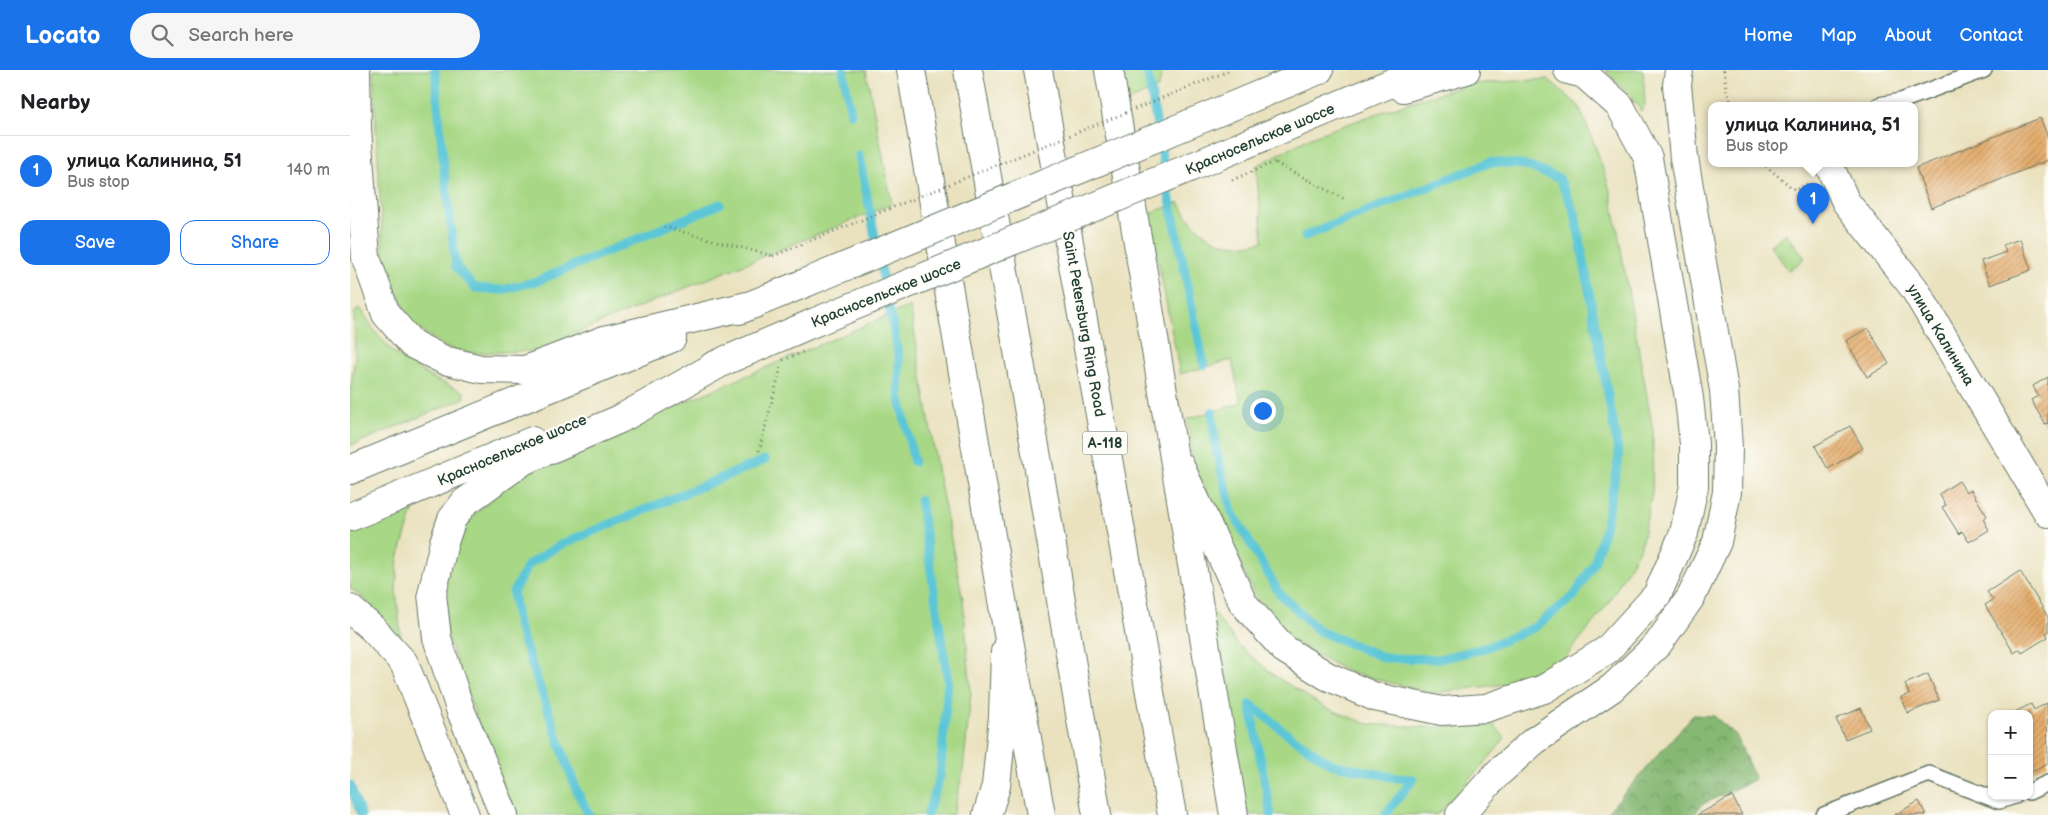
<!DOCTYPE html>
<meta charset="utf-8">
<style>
:root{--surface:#fff;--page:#f6f6f6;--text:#202124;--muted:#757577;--line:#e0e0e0;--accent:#1a73e8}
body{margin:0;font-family:"Balsamiq Sans",sans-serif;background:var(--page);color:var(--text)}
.controls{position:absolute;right:15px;bottom:15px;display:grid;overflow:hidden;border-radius:10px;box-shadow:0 1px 4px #0004}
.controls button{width:45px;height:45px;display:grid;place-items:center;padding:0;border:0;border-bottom:1px solid var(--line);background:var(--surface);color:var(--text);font:25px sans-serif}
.you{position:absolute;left:912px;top:340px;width:18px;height:18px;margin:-12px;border:4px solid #fff;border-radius:50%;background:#1a73e8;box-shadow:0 0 0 8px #1a73e833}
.badge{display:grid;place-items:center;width:32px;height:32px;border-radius:50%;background:var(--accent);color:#fff;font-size:16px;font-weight:700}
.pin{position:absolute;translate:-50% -41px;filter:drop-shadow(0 1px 2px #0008)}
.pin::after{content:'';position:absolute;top:26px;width:18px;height:15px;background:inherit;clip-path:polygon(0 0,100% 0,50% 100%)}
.popup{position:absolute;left:1358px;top:32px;width:210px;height:65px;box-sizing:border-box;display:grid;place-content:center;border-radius:10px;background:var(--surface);filter:drop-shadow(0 1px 4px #0005);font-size:16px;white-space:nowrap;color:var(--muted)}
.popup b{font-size:19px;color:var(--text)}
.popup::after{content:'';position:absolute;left:50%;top:100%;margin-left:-10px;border:10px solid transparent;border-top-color:var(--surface)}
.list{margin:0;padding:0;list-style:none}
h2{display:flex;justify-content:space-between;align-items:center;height:65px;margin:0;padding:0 20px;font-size:21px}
h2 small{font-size:16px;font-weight:400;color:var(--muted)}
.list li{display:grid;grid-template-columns:32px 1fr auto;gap:15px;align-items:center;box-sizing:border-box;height:70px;padding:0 20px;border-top:1px solid var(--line)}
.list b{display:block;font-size:19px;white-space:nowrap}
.list p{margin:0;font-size:16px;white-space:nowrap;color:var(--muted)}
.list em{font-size:16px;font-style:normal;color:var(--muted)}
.actions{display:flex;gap:10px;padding:15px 20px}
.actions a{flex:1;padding:11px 0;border:1px solid var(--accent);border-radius:15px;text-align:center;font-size:18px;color:var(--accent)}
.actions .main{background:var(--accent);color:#fff}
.icon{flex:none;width:28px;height:28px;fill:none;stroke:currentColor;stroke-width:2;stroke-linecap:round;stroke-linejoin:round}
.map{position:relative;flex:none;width:1698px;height:745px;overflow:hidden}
header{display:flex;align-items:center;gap:30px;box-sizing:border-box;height:70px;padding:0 25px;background:var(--accent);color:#fff}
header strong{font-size:24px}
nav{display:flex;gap:28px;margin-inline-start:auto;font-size:18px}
.search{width:350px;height:45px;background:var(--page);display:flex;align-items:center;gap:12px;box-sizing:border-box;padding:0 18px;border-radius:28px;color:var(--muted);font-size:19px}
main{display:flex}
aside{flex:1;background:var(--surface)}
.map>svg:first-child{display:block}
</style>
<header>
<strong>Locato</strong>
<div class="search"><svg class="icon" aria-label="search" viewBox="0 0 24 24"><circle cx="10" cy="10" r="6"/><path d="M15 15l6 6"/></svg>Search here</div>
<nav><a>Home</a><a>Map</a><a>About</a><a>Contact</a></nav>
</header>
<main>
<aside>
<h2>Nearby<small></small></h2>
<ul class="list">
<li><span class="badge">1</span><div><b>улица Калинина, 51</b><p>Bus stop</p></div><em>140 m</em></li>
</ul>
<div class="actions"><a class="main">Save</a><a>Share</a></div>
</aside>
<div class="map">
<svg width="1698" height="745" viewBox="0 0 1698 745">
<defs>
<pattern id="forest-crowns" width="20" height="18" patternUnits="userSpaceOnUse" patternTransform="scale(1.25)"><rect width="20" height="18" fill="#86b873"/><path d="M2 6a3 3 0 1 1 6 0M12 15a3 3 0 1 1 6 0" fill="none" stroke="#6d975f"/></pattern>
<pattern id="park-crowns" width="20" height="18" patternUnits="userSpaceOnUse" patternTransform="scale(1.25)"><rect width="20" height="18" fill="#a8d886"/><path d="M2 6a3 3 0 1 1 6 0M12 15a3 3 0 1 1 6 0" fill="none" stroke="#90ba74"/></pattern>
<pattern id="building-hatch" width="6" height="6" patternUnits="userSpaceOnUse" patternTransform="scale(1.25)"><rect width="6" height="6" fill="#e5ad6d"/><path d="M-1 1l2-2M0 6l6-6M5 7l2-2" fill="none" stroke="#b98e5a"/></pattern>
</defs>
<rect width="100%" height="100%" fill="#fdfcf7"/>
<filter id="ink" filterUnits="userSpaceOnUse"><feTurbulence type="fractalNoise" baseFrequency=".02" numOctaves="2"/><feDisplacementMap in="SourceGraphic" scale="10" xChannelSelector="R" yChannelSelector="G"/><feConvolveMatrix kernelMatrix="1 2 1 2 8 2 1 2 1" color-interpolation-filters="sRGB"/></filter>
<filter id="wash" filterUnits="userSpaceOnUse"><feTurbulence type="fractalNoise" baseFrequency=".0096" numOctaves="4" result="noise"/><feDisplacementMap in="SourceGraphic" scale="20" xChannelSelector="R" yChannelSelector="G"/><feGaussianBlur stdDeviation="1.12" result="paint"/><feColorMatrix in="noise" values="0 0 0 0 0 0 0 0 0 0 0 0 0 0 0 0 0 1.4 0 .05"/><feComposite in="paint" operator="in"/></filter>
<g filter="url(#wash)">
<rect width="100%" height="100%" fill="#eae2bf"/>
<path fill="#a8d886" stroke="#648a5d" d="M 23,0 L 516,0 L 542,134 L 250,253 L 187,281 L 121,283 L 97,278 L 63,255 L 41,213 L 33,182 Z
M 770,0 L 813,0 L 808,18 L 776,32 Z
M 1255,0 L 1293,0 L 1295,35 L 1291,41 L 1282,28 Z
M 1198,9 L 1229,36 L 1247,81 L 1261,123 L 1303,361 L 1302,423 L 1291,476 L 1257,535 L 1215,588 L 1156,614 L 1082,623 L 998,602 L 938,568 L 905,526 L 843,393 L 837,349 L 891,333 L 882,290 L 830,304 L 799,144 L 829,132 C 841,156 861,175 890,175 C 897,176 906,173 913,171 L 906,96 L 963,66 L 1063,31 L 1120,14 Z
M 560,236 L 587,398 L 613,530 L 621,624 L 613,700 L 603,745 L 166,745 L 136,674 L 97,566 L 93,528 L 105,474 L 121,447 L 178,399 Z
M 8,238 L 13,242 L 26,263 L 44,283 L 82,308 L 114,322 L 115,328 L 0,376 L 0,323 L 5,288 L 4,244 Z
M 65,435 L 48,488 L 46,520 L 51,568 L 14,529 L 0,518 L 0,455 Z
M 857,534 L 888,575 L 925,606 L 974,637 L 1018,654 L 1074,657 L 1144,655 L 1155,668 L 1140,687 L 1087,745 L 893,745 Z"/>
<path fill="url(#forest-crowns)" stroke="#527a54" d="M 1343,645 L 1364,646 L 1386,665 L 1405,709 L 1353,734 L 1343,745 L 1255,745 Z"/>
<path fill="url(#park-crowns)" stroke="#648a5d" d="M 1436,163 L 1455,188 L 1439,201 L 1420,175 Z"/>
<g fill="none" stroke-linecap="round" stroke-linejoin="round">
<path stroke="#5cc6d7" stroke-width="9" d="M 85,0 L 93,91 L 106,197 L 125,218 L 152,220 L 187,211 L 370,134
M 493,0 L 501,44
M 797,0 L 819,125 L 854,295
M 509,86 L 549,288 L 549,325 L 564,392
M 862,342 L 866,380 L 882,442 L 929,523 L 969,561 L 1035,588 L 1089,589 L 1135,578 L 1185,557 L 1224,526 L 1244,493 L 1255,458 L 1269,386 L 1225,143 L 1209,108 L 1174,95 L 1141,92 L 955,166
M 570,430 L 598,611 L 590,706 L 577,745
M 0,715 L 11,745
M 239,745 L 226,719 L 168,556 L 163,522 L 179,494 L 212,474 L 415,390
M 921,745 L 900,634 L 936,663 L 981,694 L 1047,708 L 1063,709
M 1035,745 L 1063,709"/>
</g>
<g id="blocks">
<path fill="url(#building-hatch)" d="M 1690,48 L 1698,67 L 1698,90 L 1581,138 L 1566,98 Z
M 1670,169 L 1681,200 L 1640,215 L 1631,191 L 1656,182 L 1653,175 Z
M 1518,258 L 1539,294 L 1517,307 L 1496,271 Z
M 1698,307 L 1698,353 L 1695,354 L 1681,330 L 1688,326 L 1683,316 Z
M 1500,356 L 1513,378 L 1478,399 L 1465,376 Z
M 1609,411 L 1616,422 L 1621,420 L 1637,446 L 1633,449 L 1639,460 L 1619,472 L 1612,461 L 1609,464 L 1592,437 L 1596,435 L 1589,424 Z
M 1670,501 L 1698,547 L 1698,562 L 1696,563 L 1698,567 L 1672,583 L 1670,579 L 1664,583 L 1635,535 L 1643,530 L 1637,522 Z
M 1578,604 L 1589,630 L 1558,643 L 1551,627 L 1559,624 L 1555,614 Z
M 1697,633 L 1698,694 L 1679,703 L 1679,644 L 1661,644 L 1681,634 L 1684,640 Z
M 1511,638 L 1520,659 L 1495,669 L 1486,649 Z
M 1382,726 L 1392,745 L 1347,745 Z
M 1569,731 L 1576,745 L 1544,745 Z"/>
</g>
</g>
<g filter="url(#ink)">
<use href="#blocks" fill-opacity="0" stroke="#667765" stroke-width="1"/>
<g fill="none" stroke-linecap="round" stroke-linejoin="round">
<g stroke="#667765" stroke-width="18">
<path id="service" d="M 1529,35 L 1551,31 L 1634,0
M 1679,722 L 1698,713
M 1474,745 L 1579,704 L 1649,731 L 1665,726"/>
</g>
<g stroke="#667765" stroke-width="30">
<path id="minor" d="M 1478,93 L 1496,132 L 1564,218 L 1698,443"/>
</g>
<g stroke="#667765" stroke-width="30">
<path id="secondary" d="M 6,0 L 7,58 L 16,188 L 36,244 L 62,274 L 94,290 L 131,299 L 175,300 L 254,270 L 405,234
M 1053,18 L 1116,0
M 839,54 L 969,0
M 863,88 L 1072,0
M 389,240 L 460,211
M 363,296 L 463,253
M 830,396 L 893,533 L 934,579 L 977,606 L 1025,627 L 1092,641 L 1136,638 L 1194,619 L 1257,580 L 1307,525 L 1334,463 L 1344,416 L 1344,374 L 1339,328 L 1298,88 L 1270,36 L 1234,4 L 1218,0
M 0,400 L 322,268
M 0,447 L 182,371
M 0,539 L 23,559 L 54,593 L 115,745
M 154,745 L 110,639 L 87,568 L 82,524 L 94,472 L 102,449 L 115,432 L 173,391 L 270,349 L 378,289
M 637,745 L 646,716 L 653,646 L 655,582
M 1110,745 L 1147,704 L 1184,671 L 1262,618 L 1308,574 L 1341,527 L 1367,472 L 1377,422 L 1378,377 L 1374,320 L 1334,88 L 1327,15 L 1329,0"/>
</g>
<g stroke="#667765" stroke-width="30">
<path id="motorway" d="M 561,0 L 656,553 L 691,745
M 618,0 L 689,399 L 747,745
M 688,0 L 822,745
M 759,0 L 884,745"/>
</g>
<path stroke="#667765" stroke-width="3" stroke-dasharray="1 4" stroke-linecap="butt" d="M 1374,0 L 1376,19 L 1382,35
M 926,93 L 996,130
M 1412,93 L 1445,120 L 1458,114
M 314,157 L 423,186
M 409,381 L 431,297"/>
<use href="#service" stroke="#fff" stroke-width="15"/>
<use href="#minor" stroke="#fff" stroke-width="28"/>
<use href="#secondary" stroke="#fff" stroke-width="28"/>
<use href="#motorway" stroke="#fff" stroke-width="28"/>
<g stroke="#667765" stroke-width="30" stroke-linecap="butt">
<path id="secondary-bridge" d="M 460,211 L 839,54
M 463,253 L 863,88"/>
</g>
<path stroke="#667765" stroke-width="3" stroke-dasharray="1 4" stroke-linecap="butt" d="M 882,110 L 925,92
M 423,186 L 881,0
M 433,290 L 456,281"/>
<use href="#secondary-bridge" stroke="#fff" stroke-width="28"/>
</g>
</g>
<g text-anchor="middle" stroke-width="4.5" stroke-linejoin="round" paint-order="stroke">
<rect fill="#fdfcf7" stroke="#62766e" stroke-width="1" x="732.5" y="361.5" width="45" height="23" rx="4"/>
<g font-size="14" font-weight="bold" fill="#1f3d34">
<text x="755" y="378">А-118</text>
</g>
<g font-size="15" fill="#1f3d34" stroke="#fdfcf7">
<text transform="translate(910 69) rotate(-23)" y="5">Красносельское шоссе</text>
<text transform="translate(536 223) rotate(-22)" y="5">Красносельское шоссе</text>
<text transform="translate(734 254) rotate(80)" y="5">Saint Petersburg Ring Road</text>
<text transform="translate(1591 265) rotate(59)" y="5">улица Калинина</text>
<text transform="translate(162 380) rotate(-23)" y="5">Красносельское шоссе</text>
</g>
</g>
</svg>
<div class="controls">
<button>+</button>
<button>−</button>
</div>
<div class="you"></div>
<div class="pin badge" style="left:1463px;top:154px">1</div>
<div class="popup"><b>улица Калинина, 51</b>Bus stop</div>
</div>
</main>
